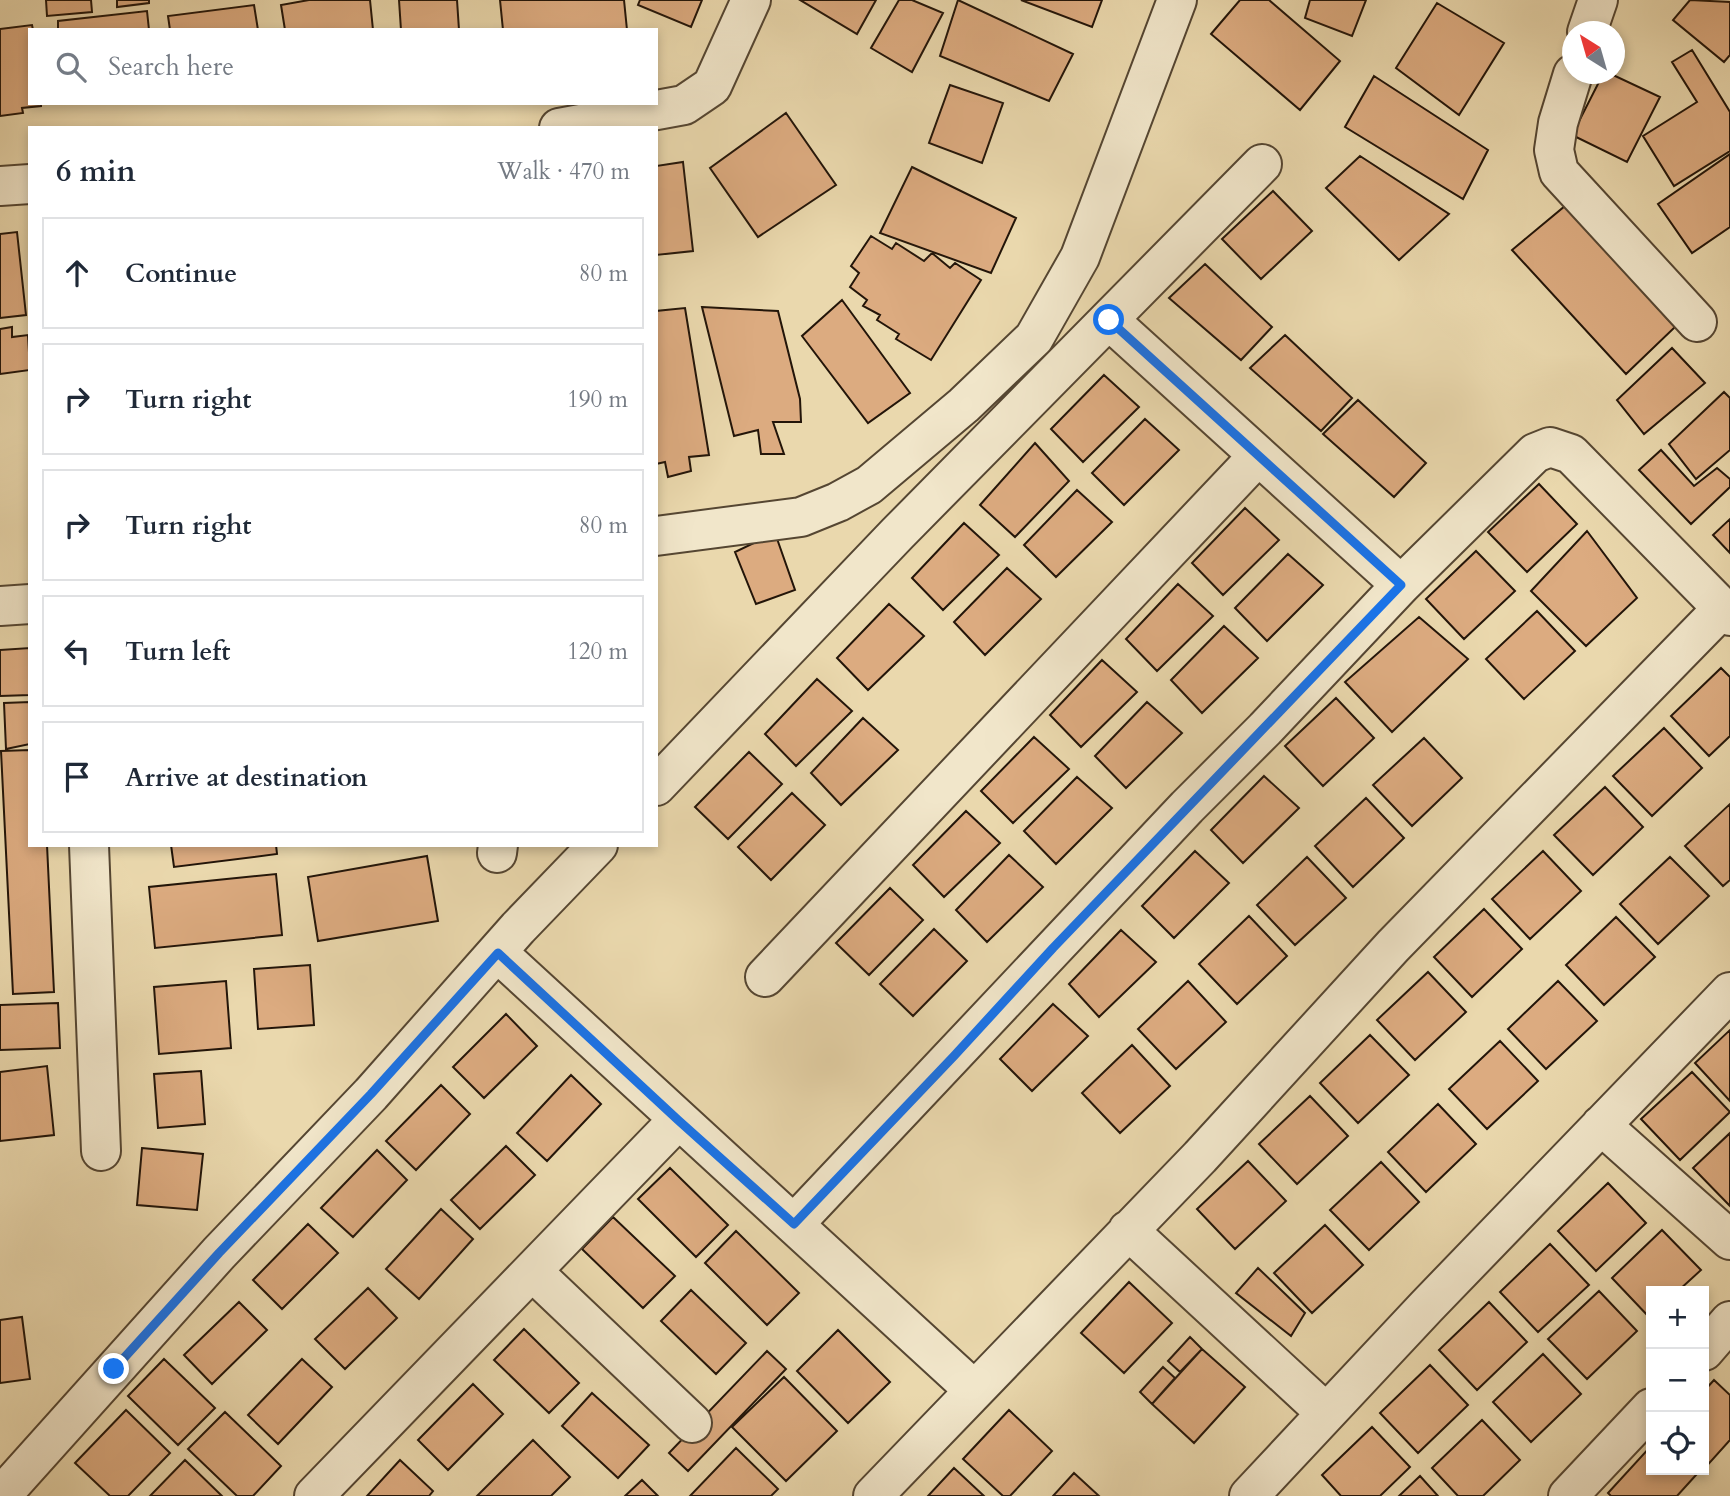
<!DOCTYPE html>
<meta charset="utf-8">
<style>
:root{--surface:#fff;--page:#f6f6f7;--text:#1f2937;--muted:#747a83;--line:#e0e1e3}
body{margin:0;font-family:Cardo,serif;background:var(--page);color:var(--text)}
.controls{position:absolute;right:21px;bottom:21px;display:grid;overflow:hidden;border-radius:0px;box-shadow:0 4px 10px #0003}
.controls button{width:63px;height:63px;display:grid;place-items:center;padding:0;border:0;border-bottom:2px solid var(--line);background:var(--surface);color:var(--text);font:35px sans-serif}
.compass{position:absolute;left:1562px;top:21px;width:63px;height:63px;border-radius:50%;background:var(--surface);box-shadow:0 4px 10px #0003;rotate:323deg}
.stop{position:absolute;width:21px;height:21px;margin:-16px;border:5px solid #1a73e8;border-radius:50%;background:#fff}
.stop.end{background:#1a73e8;border-color:#fff;box-shadow:0 2px 7px #0008}
.list{margin:0;padding:0;list-style:none}
h2{display:flex;justify-content:space-between;align-items:center;height:91px;margin:0;padding:0 28px;font-size:30px}
h2 small{font-size:23px;font-weight:400;color:var(--muted)}
.list li{display:grid;grid-template-columns:46px 1fr auto;gap:21px;align-items:center;box-sizing:border-box;height:112px;margin:0 14px 14px;padding:0 14px;border:2px solid var(--line);border-radius:0px}
.list b{display:block;font-size:26px;white-space:nowrap}
.list em{font-size:23px;font-style:normal;color:var(--muted)}
.icon{flex:none;width:38px;height:38px;fill:none;stroke:currentColor;stroke-width:2;stroke-linecap:round;stroke-linejoin:round}
.map{position:relative;flex:none;width:1730px;height:1496px;overflow:hidden}
.search{position:absolute;background:var(--surface);box-shadow:0 4px 10px #0003;left:28px;top:28px;width:630px;height:77px;display:flex;align-items:center;gap:18px;box-sizing:border-box;padding:0 24px;border-radius:0px;color:var(--muted);font-size:26px}
.panel{position:absolute;background:var(--surface);box-shadow:0 4px 10px #0003;left:28px;top:126px;width:630px;height:721px;border-radius:0px}
.map>svg:first-child{display:block}
</style>
<div class="map">
<svg width="1730" height="1496" viewBox="0 0 1730 1496">
<rect width="100%" height="100%" fill="#ead8ad"/>
<filter id="stains"><feTurbulence type="fractalNoise" baseFrequency=".00286" numOctaves="4"/><feColorMatrix values="0 0 0 0 .2 0 0 0 0 .09 0 0 0 0 .02 0 0 0 .5 -.17"/></filter>
<radialGradient id="worn" r=".72"><stop offset=".6" stop-color="#630" stop-opacity="0"/><stop offset="1" stop-color="#630" stop-opacity=".3"/></radialGradient>
<path fill="#dcab80" stroke="#231509" stroke-width="2" d="M 46,0 L 91,0 L 92,12 L 47,16 Z
M 117,0 L 149,0 L 149,3 L 117,7 Z
M 309,0 L 370,0 L 373,30 L 285,30 L 281,5 Z
M 399,0 L 457,0 L 459,30 L 401,30 Z
M 500,0 L 624,0 L 627,30 L 503,30 Z
M 640,0 L 702,0 L 691,27 L 638,5 Z
M 800,0 L 876,0 L 857,34 Z
M 899,0 L 912,0 L 943,13 L 912,72 L 871,48 Z
M 958,0 L 1073,54 L 1049,101 L 940,56 Z
M 1021,0 L 1102,0 L 1092,27 Z
M 1240,0 L 1269,0 L 1340,61 L 1300,110 L 1211,34 Z
M 1310,0 L 1366,0 L 1352,36 L 1305,18 Z
M 1690,0 L 1730,2 L 1730,55 L 1724,62 L 1673,20 Z
M 1437,3 L 1504,43 L 1459,115 L 1396,68 Z
M 254,5 L 258,30 L 170,30 L 168,16 Z
M 147,11 L 149,30 L 58,30 L 58,21 Z
M 32,25 L 33,30 L 30,30 L 30,103 L 41,103 L 41,106 L 22,108 L 23,113 L 0,116 L 0,29 Z
M 1692,50 L 1730,112 L 1730,151 L 1674,186 L 1643,136 L 1697,102 L 1672,62 Z
M 1603,74 L 1611,74 L 1660,97 L 1627,162 L 1572,135 Z
M 1374,76 L 1488,150 L 1463,199 L 1345,127 Z
M 950,85 L 1003,103 L 982,163 L 929,143 Z
M 786,113 L 836,185 L 758,237 L 710,168 Z
M 1730,154 L 1730,227 L 1692,253 L 1658,204 Z
M 1360,156 L 1449,214 L 1399,260 L 1326,188 Z
M 683,162 L 693,251 L 656,255 L 656,166 Z
M 912,167 L 1016,218 L 991,273 L 880,233 Z
M 1273,191 L 1312,231 L 1261,279 L 1222,239 Z
M 1565,206 L 1675,327 L 1626,374 L 1512,250 Z
M 17,232 L 26,315 L 0,318 L 0,234 Z
M 871,236 L 892,249 L 896,243 L 924,261 L 932,253 L 950,268 L 955,263 L 981,280 L 931,360 L 896,339 L 899,334 L 877,320 L 880,315 L 863,306 L 867,300 L 850,287 L 859,273 L 851,266 Z
M 1205,264 L 1272,327 L 1241,360 L 1169,298 Z
M 842,300 L 910,393 L 868,423 L 802,336 Z
M 702,307 L 778,311 L 800,399 L 801,422 L 773,422 L 784,454 L 761,454 L 758,430 L 734,436 Z
M 685,308 L 709,455 L 689,457 L 691,471 L 668,477 L 665,462 L 656,464 L 656,311 Z
M 12,327 L 12,337 L 28,335 L 30,370 L 0,374 L 0,329 Z
M 1285,335 L 1352,398 L 1321,431 L 1250,368 Z
M 1672,348 L 1705,383 L 1644,434 L 1617,400 Z
M 1104,375 L 1139,407 L 1083,462 L 1051,429 Z
M 1724,392 L 1730,398 L 1730,450 L 1696,479 L 1669,444 Z
M 1358,400 L 1426,463 L 1394,497 L 1323,434 Z
M 1145,419 L 1179,450 L 1124,505 L 1092,473 Z
M 1035,443 L 1069,481 L 1015,537 L 980,505 Z
M 1661,450 L 1694,486 L 1717,468 L 1730,479 L 1730,487 L 1691,524 L 1639,470 Z
M 1539,484 L 1577,524 L 1527,572 L 1488,532 Z
M 1077,490 L 1112,522 L 1056,577 L 1024,545 Z
M 1245,508 L 1279,540 L 1223,595 L 1192,563 Z
M 1730,519 L 1730,553 L 1713,535 Z
M 964,523 L 999,555 L 943,610 L 912,578 Z
M 1587,531 L 1637,598 L 1586,646 L 1531,591 Z
M 775,533 L 795,590 L 756,604 L 735,552 Z
M 1476,551 L 1515,591 L 1464,639 L 1426,599 Z
M 1288,554 L 1323,585 L 1267,641 L 1235,608 Z
M 1007,568 L 1041,599 L 985,655 L 954,622 Z
M 1178,584 L 1213,616 L 1157,671 L 1126,639 Z
M 889,604 L 924,636 L 868,690 L 837,658 Z
M 1537,611 L 1575,651 L 1524,699 L 1486,659 Z
M 1419,617 L 1468,659 L 1392,732 L 1345,682 Z
M 1224,626 L 1258,658 L 1202,713 L 1171,680 Z
M 30,648 L 30,695 L 0,696 L 0,650 Z
M 1102,660 L 1137,692 L 1081,747 L 1050,715 Z
M 1721,668 L 1730,677 L 1730,736 L 1709,756 L 1671,716 Z
M 817,679 L 852,711 L 796,766 L 765,734 Z
M 1336,698 L 1374,738 L 1323,786 L 1285,746 Z
M 30,702 L 30,744 L 6,749 L 4,703 Z
M 1147,702 L 1182,733 L 1126,788 L 1095,756 Z
M 863,718 L 898,750 L 841,805 L 811,773 Z
M 1664,728 L 1702,768 L 1652,816 L 1613,776 Z
M 1034,737 L 1069,769 L 1013,823 L 981,791 Z
M 1424,738 L 1462,778 L 1412,826 L 1373,785 Z
M 30,750 L 30,845 L 47,845 L 54,992 L 13,994 L 1,751 Z
M 749,752 L 782,784 L 728,839 L 695,807 Z
M 1264,776 L 1299,808 L 1243,863 L 1211,830 Z
M 1077,777 L 1112,808 L 1056,864 L 1024,831 Z
M 1605,787 L 1643,827 L 1593,875 L 1554,835 Z
M 792,793 L 825,825 L 771,880 L 738,847 Z
M 1366,798 L 1404,838 L 1353,887 L 1315,846 Z
M 1730,804 L 1730,880 L 1723,886 L 1685,846 Z
M 966,811 L 1000,843 L 944,897 L 913,865 Z
M 171,845 L 276,845 L 277,854 L 174,867 Z
M 1195,851 L 1229,883 L 1174,938 L 1142,906 Z
M 1543,851 L 1581,891 L 1530,939 L 1492,899 Z
M 1009,855 L 1043,887 L 987,942 L 956,910 Z
M 427,856 L 438,921 L 318,941 L 308,877 Z
M 1307,857 L 1346,898 L 1295,945 L 1257,905 Z
M 1670,857 L 1709,896 L 1658,944 L 1620,904 Z
M 276,874 L 282,935 L 155,948 L 149,887 Z
M 890,888 L 923,920 L 869,975 L 836,943 Z
M 1484,909 L 1522,949 L 1472,997 L 1434,957 Z
M 1249,916 L 1287,956 L 1237,1004 L 1199,964 Z
M 1616,917 L 1655,957 L 1604,1005 L 1566,965 Z
M 934,929 L 967,961 L 913,1016 L 880,984 Z
M 1121,930 L 1156,962 L 1099,1017 L 1069,984 Z
M 310,965 L 314,1025 L 258,1029 L 254,969 Z
M 1428,972 L 1466,1012 L 1415,1060 L 1377,1020 Z
M 226,981 L 231,1048 L 159,1054 L 154,987 Z
M 1188,981 L 1226,1022 L 1176,1069 L 1138,1029 Z
M 1558,981 L 1597,1021 L 1546,1069 L 1508,1029 Z
M 58,1003 L 60,1048 L 0,1050 L 0,1005 Z
M 1053,1004 L 1088,1036 L 1032,1091 L 1000,1059 Z
M 506,1014 L 537,1046 L 484,1098 L 453,1067 Z
M 1730,1030 L 1730,1101 L 1695,1063 Z
M 1370,1035 L 1409,1075 L 1358,1123 L 1320,1083 Z
M 1500,1041 L 1538,1081 L 1487,1129 L 1449,1089 Z
M 1132,1045 L 1170,1086 L 1120,1133 L 1082,1093 Z
M 47,1066 L 54,1135 L 0,1141 L 0,1072 Z
M 201,1071 L 205,1124 L 158,1128 L 154,1074 Z
M 1692,1072 L 1730,1112 L 1680,1160 L 1641,1119 Z
M 571,1075 L 601,1104 L 547,1161 L 517,1133 Z
M 441,1085 L 470,1114 L 416,1170 L 386,1141 Z
M 1310,1096 L 1348,1136 L 1297,1184 L 1259,1144 Z
M 1438,1104 L 1476,1144 L 1426,1192 L 1388,1152 Z
M 1730,1133 L 1730,1206 L 1693,1168 Z
M 506,1146 L 535,1175 L 480,1229 L 451,1200 Z
M 142,1148 L 203,1154 L 197,1210 L 137,1205 Z
M 377,1150 L 407,1180 L 353,1237 L 321,1208 Z
M 1248,1161 L 1286,1201 L 1235,1249 L 1197,1209 Z
M 1381,1162 L 1419,1202 L 1369,1250 L 1330,1210 Z
M 670,1168 L 728,1225 L 696,1257 L 638,1199 Z
M 1608,1183 L 1646,1223 L 1596,1271 L 1558,1231 Z
M 441,1209 L 473,1239 L 419,1299 L 386,1269 Z
M 613,1217 L 675,1276 L 643,1308 L 582,1249 Z
M 308,1224 L 338,1253 L 282,1309 L 253,1280 Z
M 1325,1225 L 1363,1265 L 1312,1313 L 1274,1273 Z
M 1662,1230 L 1701,1270 L 1678,1291 L 1651,1291 L 1650,1318 L 1612,1278 Z
M 736,1231 L 799,1293 L 767,1325 L 705,1263 Z
M 1550,1244 L 1589,1285 L 1538,1332 L 1500,1292 Z
M 1258,1268 L 1305,1313 L 1291,1336 L 1236,1293 Z
M 1129,1282 L 1172,1323 L 1124,1373 L 1081,1333 Z
M 368,1288 L 397,1318 L 345,1369 L 315,1339 Z
M 691,1290 L 746,1343 L 716,1374 L 661,1321 Z
M 1599,1291 L 1637,1331 L 1587,1379 L 1548,1339 Z
M 239,1302 L 267,1330 L 212,1384 L 184,1355 Z
M 1489,1302 L 1527,1342 L 1477,1390 L 1439,1350 Z
M 22,1317 L 30,1379 L 0,1383 L 0,1320 Z
M 524,1329 L 579,1383 L 549,1413 L 494,1360 Z
M 838,1330 L 890,1382 L 848,1423 L 797,1371 Z
M 1190,1337 L 1202,1349 L 1180,1372 L 1168,1361 Z
M 1202,1349 L 1245,1387 L 1194,1443 L 1152,1404 Z
M 767,1351 L 786,1369 L 688,1471 L 669,1453 Z
M 1543,1354 L 1581,1394 L 1531,1442 L 1493,1402 Z
M 164,1359 L 215,1408 L 178,1445 L 128,1396 Z
M 302,1359 L 332,1387 L 278,1444 L 248,1415 Z
M 1430,1365 L 1468,1405 L 1418,1453 L 1380,1413 Z
M 1163,1367 L 1175,1378 L 1152,1404 L 1140,1392 Z
M 784,1377 L 837,1431 L 786,1481 L 732,1427 Z
M 1714,1380 L 1730,1395 L 1730,1440 L 1704,1469 L 1704,1391 Z
M 473,1384 L 503,1414 L 448,1470 L 418,1440 Z
M 592,1393 L 649,1445 L 618,1478 L 562,1426 Z
M 126,1410 L 170,1453 L 128,1496 L 110,1496 L 75,1463 Z
M 1009,1410 L 1052,1451 L 1010,1496 L 1003,1496 L 963,1459 Z
M 225,1412 L 281,1466 L 253,1496 L 237,1496 L 188,1449 Z
M 1482,1420 L 1520,1460 L 1483,1496 L 1458,1496 L 1432,1468 Z
M 1372,1427 L 1410,1467 L 1380,1496 L 1341,1496 L 1322,1475 Z
M 533,1440 L 570,1477 L 551,1496 L 477,1496 Z
M 1651,1446 L 1651,1470 L 1690,1470 L 1696,1475 L 1677,1496 L 1611,1496 L 1608,1493 Z
M 736,1448 L 778,1489 L 771,1496 L 690,1496 Z
M 185,1460 L 222,1496 L 150,1496 Z
M 400,1460 L 433,1491 L 429,1496 L 367,1496 Z
M 954,1468 L 984,1496 L 928,1496 Z
M 1074,1473 L 1099,1496 L 1053,1496 Z
M 1420,1476 L 1438,1496 L 1399,1496 Z
M 642,1480 L 658,1496 L 625,1496 Z"/>
<g fill="none" stroke-linecap="round" stroke-linejoin="round">
<g stroke="#554632" stroke-width="42">
<path id="minor" d="M 1587,32 L 1598,0
M 1573,74 L 1558,123 L 1554,150 L 1559,172 L 1697,322
M 559,128 L 684,105 L 712,86 L 751,0
M 0,186 L 30,184
M 1109,320 L 1401,585
M 656,536 L 801,517 L 838,502 L 869,485 L 964,405 L 1034,338 L 1080,257 L 1177,0
M 0,606 L 30,604
M 656,786 L 897,534 L 1262,164
M 89,845 L 101,1151
M 497,853 L 498,845
M 498,953 L 974,1390
M 765,977 L 1258,456
M 1601,1125 L 1730,1240
M 794,1224 L 1187,807 L 1265,729 L 1401,585 L 1535,453 L 1550,447 L 1571,454 L 1730,616
M 1128,1230 L 1326,1413
M 532,1271 L 692,1423
M 1704,1351 L 1730,1321
M 1,1496 L 219,1253 L 371,1094 L 518,928 L 598,845
M 314,1496 L 678,1120
M 873,1496 L 1200,1157 L 1393,946 L 1723,608
M 1249,1496 L 1427,1306 L 1730,992
M 1568,1496 L 1651,1408"/>
</g>
<use href="#minor" stroke="#f1e6ca" stroke-width="38"/>
</g>
<g fill="none" stroke-linecap="round" stroke-linejoin="round">
<path stroke="#1a73e8" stroke-width="9" d="M 114,1369 L 219,1253 L 371,1094 L 498,953 L 678,1120 L 794,1224 L 954,1056 L 1053,948 L 1401,585 L 1109,320"/>
</g>
<rect width="100%" height="100%" filter="url(#stains)"/>
<rect width="100%" height="100%" fill="url(#worn)"/>
</svg>
<div class="controls">
<button>+</button>
<button>−</button>
<button><svg class="icon" aria-label="locate" viewBox="0 0 24 24"><circle cx="12" cy="12" r="6"/><path d="M12 2v4M12 18v4M2 12h4M18 12h4"/></svg></button>
</div>
<svg class="compass" viewBox="-18 -18 36 36"><path d="M0-13l5 13h-10z" fill="#e53935"/><path d="M0 13l5-13h-10z" fill="#747a83"/></svg>
<div class="stop" style="left:1109px;top:320px"></div>
<div class="stop end" style="left:114px;top:1369px"></div>
<div class="search"><svg class="icon" aria-label="search" viewBox="0 0 24 24"><circle cx="10" cy="10" r="6"/><path d="M15 15l6 6"/></svg>Search here</div>
<section class="panel">
<h2>6 min<small>Walk · 470 m</small></h2>
<ul class="list">
<li><svg class="icon" aria-label="ahead" viewBox="0 0 24 24"><path d="M12 20V5M6 11l6-6 6 6"/></svg><div><b>Continue</b></div><em>80 m</em></li>
<li><svg class="icon" aria-label="right" viewBox="0 0 24 24"><path d="M7 20v-9h11M14 6l5 5-5 5"/></svg><div><b>Turn right</b></div><em>190 m</em></li>
<li><svg class="icon" aria-label="right" viewBox="0 0 24 24"><path d="M7 20v-9h11M14 6l5 5-5 5"/></svg><div><b>Turn right</b></div><em>80 m</em></li>
<li><svg class="icon" aria-label="left" viewBox="0 0 24 24"><path d="M17 20v-9H6M10 6l-5 5 5 5"/></svg><div><b>Turn left</b></div><em>120 m</em></li>
<li><svg class="icon" aria-label="arrive" viewBox="0 0 24 24"><path d="M6 21V4h12l-3 4 3 4H6"/></svg><div><b>Arrive at destination</b></div></li>
</ul>
</section>
</div>
